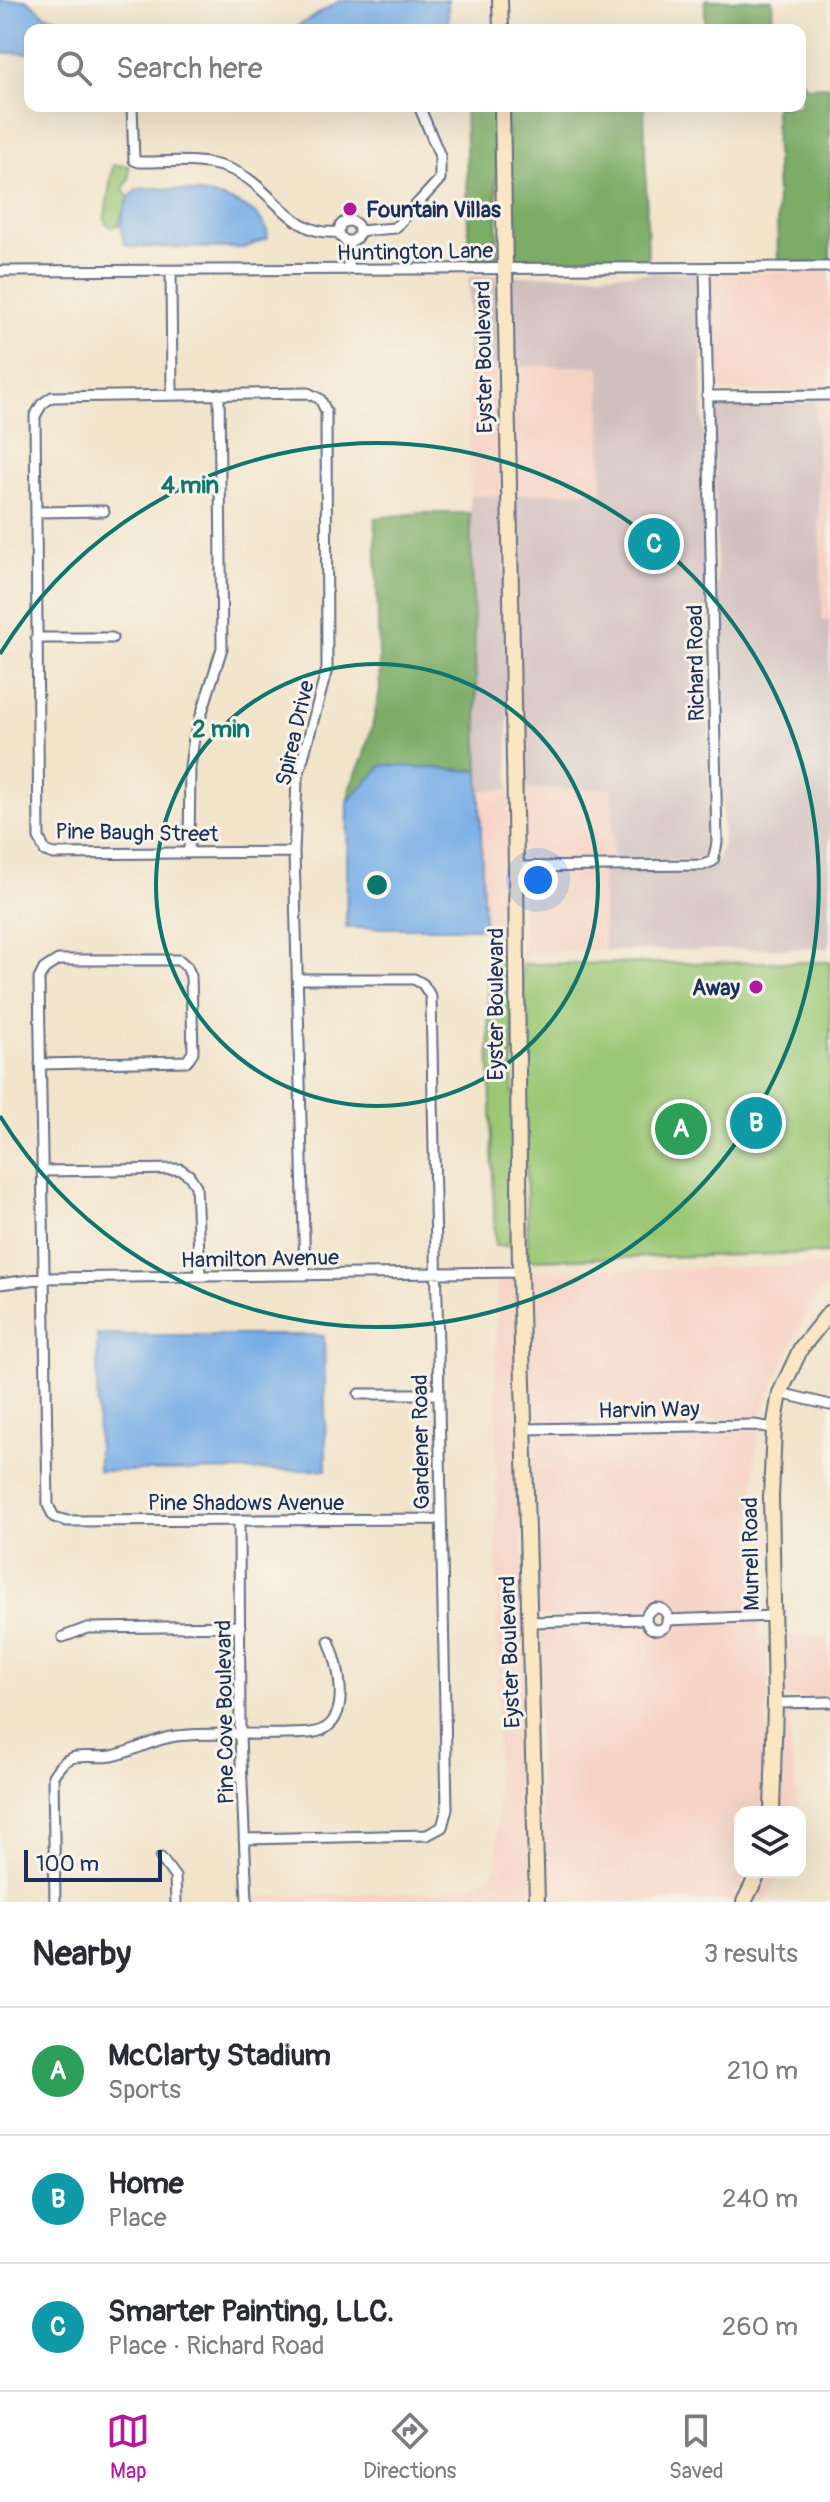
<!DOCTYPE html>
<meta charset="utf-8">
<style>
:root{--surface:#fff;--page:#f7f7f7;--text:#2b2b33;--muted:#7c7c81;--line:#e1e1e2;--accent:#b5179e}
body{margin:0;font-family:Pangolin,sans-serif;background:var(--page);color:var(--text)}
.controls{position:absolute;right:24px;bottom:24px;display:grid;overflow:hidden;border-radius:16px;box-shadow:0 8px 32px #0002}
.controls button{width:72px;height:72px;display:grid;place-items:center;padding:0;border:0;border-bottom:2px solid var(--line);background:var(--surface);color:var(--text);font:40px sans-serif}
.scale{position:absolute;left:24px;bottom:20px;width:138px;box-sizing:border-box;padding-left:8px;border:4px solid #1b2f5e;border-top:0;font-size:22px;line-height:28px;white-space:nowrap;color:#1b2f5e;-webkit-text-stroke:6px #f7f3e8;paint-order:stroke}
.you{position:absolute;left:538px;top:880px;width:28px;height:28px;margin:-20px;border:6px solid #fff;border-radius:50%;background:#1a73e8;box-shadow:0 0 0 12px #1a73e833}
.badge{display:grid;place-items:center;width:52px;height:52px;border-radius:50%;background:var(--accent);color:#fff;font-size:26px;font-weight:700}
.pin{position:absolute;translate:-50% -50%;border:4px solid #fff;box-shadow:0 2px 8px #0006}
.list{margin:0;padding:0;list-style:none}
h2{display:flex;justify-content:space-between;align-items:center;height:104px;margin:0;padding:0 32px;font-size:34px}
h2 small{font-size:26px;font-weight:400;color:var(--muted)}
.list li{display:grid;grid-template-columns:52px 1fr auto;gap:24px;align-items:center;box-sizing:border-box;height:128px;padding:0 32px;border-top:2px solid var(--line)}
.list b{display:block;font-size:30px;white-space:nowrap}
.list p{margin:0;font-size:26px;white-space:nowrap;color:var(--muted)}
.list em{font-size:26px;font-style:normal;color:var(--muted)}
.icon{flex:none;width:44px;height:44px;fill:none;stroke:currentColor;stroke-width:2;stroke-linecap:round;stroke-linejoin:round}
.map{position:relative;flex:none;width:830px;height:1902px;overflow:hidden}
.search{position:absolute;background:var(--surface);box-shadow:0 8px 32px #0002;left:24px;right:24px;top:24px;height:88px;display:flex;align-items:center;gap:20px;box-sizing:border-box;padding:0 28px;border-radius:16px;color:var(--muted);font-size:30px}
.sheet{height:488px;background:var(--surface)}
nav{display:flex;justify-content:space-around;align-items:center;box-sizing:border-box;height:112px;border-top:2px solid var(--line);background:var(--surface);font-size:22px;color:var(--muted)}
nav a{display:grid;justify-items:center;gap:4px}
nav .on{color:var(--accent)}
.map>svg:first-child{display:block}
</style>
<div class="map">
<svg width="830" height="1902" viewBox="0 0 830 1902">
<rect width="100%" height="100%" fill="#f7f3e8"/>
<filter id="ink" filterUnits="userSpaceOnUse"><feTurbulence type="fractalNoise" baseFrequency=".0125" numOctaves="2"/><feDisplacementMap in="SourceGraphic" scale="16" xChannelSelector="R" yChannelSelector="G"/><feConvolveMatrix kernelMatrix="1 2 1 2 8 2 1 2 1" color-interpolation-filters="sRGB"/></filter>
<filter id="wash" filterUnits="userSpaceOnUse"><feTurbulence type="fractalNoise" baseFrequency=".006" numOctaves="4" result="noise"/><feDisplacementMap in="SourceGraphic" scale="32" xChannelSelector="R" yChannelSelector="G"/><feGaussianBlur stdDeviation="1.8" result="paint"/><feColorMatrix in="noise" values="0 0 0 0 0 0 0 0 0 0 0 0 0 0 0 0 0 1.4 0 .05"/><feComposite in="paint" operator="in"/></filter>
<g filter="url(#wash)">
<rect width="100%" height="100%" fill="#f2e4cb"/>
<path fill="#f6d2c4" d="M 711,272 L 830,272 L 830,391 L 713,391 Z
M 468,366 L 500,366 L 503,495 L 470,496 Z
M 511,366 L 600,366 L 602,491 L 514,495 Z
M 815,400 L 830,400 L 830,620 L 823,620 Z
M 520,789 L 612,789 L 613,861 L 522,862 Z
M 480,790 L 509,790 L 512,961 L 487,961 L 484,928 Z
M 602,871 L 604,951 L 531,952 L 527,955 L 527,961 L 522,961 L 522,872 Z
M 830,1265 L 830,1282 L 813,1300 L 786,1356 L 758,1420 L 530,1424 L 528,1273 L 532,1269 L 536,1272 Z
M 496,1277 L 515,1277 L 532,1902 L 252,1902 L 252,1897 L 437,1892 L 468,1886 L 489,1876 L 497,1866 Z
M 758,1430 L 751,1540 L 757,1612 L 672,1615 L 666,1607 L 656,1604 L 646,1608 L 641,1615 L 535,1617 L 530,1433 Z
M 758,1621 L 759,1638 L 768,1638 L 767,1812 L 740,1812 L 740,1872 L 754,1872 L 739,1902 L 543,1902 L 535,1627 L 642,1624 L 648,1632 L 658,1635 L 665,1632 L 672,1624 Z
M 792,1635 L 830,1635 L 830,1697 L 780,1698 L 779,1637 Z
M 830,1706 L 791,1708 L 791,1748 L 798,1812 L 778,1812 L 780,1707 Z
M 765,1872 L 781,1872 L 766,1902 L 750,1902 Z"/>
<path fill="#d1bfbe" d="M 700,272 L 712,843 L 708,857 L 701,860 L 613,861 L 612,789 L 520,789 L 514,495 L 602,491 L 600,366 L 511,366 L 509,276 Z
M 498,276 L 500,366 L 468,366 L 469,277 Z
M 815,400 L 823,620 L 830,620 L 830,948 L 604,951 L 602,871 L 705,869 L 718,861 L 723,843 L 713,401 Z
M 503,495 L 509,790 L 480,790 L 470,496 Z"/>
<path fill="#9bc774" stroke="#5b7b69" stroke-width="2" d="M 113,165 L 129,166 L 129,179 L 123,189 L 129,198 L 126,212 L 121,215 L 119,225 L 111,227 L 105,222 L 105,216 Z
M 487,961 L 512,961 L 515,1246 L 495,1246 Z
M 830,962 L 830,1253 L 528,1260 L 522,964 Z"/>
<path fill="#7cac66" stroke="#4c6e62" stroke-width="2" d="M 705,0 L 772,0 L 773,30 L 705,30 Z
M 800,79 L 807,87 L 830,86 L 830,263 L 778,263 L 775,106 L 800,106 Z
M 465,106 L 496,106 L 498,263 L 469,264 Z
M 507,106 L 644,106 L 648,263 L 509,263 Z
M 421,513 L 470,513 L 479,771 L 384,765 L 348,801 L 350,787 L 363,758 L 372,727 L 380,690 L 375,518 Z"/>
<path fill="#78aee6" stroke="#4a6ea2" stroke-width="2" d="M 0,0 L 27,0 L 46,15 L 97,30 L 30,30 L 30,53 L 0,53 Z
M 341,0 L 448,0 L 448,30 L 291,30 Z
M 155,188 C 185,190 266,196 268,238 L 244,248 L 130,247 L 124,243 C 118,224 123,202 137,189 Z
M 383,765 L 479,771 L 484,928 L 346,928 L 348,801 Z
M 97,1335 L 324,1335 L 326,1470 L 98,1471 Z"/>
</g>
<g filter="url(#ink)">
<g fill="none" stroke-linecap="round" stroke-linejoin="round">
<g stroke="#666e84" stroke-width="13">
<path id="street" d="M 132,106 L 134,160 L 139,162 C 169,162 201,158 230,169 C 272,185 289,237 338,232
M339 231a10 10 0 1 1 20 0a10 10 0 1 1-20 0Z
M 359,231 L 395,228 L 440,179 L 440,156 L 419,106
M 348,270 L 349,241
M 0,271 L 830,267
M 171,272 L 172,395
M 707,396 L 830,395
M 37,512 L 104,511
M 36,638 L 112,638
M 189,851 L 190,767 L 194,738 L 222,648 L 219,394
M 294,852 L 54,854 L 45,851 L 39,838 L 35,416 L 42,404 L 52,397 L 308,393 L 320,399 L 326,411 L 327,669 L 297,780 L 294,852 L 305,1275
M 516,867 L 703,865 L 713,861 L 717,843 L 705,268
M 40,1064 L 187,1061 L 193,1052 L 191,976 L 187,967 L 179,960 L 58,960 L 44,969 L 39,979 C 41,1154 46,1330 48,1505 L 54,1517 L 67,1521 L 440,1519
M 43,1171 L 180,1169 L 189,1175 L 196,1186 L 200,1277
M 0,1284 L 45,1278 L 520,1272
M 780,1393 L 830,1405
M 359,1394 L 437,1394
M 525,1429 L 754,1425 L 774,1428
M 239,1521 L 240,1736 L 247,1902
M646 1619a11 11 0 1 1 22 0a11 11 0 1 1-22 0Z
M 667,1620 L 773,1616
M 530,1622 L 646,1619
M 63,1637 L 87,1628 L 240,1626
M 775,1703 L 830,1702
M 244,1839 L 427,1835 L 442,1827 L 447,1809 L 431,997 L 423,984 L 414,979 L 298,979
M 161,1858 L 175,1877 L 176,1902
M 55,1902 L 53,1776 C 70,1747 84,1760 112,1756 C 133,1752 153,1739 176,1736 C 212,1732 250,1735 286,1734 C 297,1733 312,1735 322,1730 C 352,1716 338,1663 329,1641"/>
</g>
<g stroke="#666e84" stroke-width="18">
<path id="secondary" d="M 500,0 L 501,30
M 502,106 L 516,867 L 520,1272 L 537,1902
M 772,1812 L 775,1703 L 771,1497 L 774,1428 L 780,1393 L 801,1348 L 830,1312
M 744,1902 L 759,1872"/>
</g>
<use href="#street" stroke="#fff" stroke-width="9"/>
<use href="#secondary" stroke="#fbe6c4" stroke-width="14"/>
</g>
</g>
<g fill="none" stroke="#0f766e" stroke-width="4">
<circle cx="377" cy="885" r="221"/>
<path d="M0 654A442 442 0 1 1 0 1116"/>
</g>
<g fill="#b5179e" stroke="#f7f3e8" stroke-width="3">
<circle cx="350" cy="209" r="8"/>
<circle cx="756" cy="987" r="8"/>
</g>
<g text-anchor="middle" stroke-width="6" stroke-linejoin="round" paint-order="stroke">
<g font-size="22" font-weight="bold" fill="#1b2f5e" stroke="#f7f3e8" text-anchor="start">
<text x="366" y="217">Fountain Villas</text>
<text x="740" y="995" text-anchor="end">Away</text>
</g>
<g font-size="22" fill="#1b2f5e" stroke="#f7f3e8">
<text transform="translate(415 251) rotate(-1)" y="8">Huntington Lane</text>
<text transform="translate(483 357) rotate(-91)" y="8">Eyster Boulevard</text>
<text transform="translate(695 663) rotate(-91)" y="8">Richard Road</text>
<text transform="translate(294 733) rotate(-77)" y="8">Spirea Drive</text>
<text transform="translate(137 832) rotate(1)" y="8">Pine Baugh Street</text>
<text transform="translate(495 1004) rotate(-90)" y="8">Eyster Boulevard</text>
<text transform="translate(260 1258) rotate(-1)" y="8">Hamilton Avenue</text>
<text transform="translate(649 1409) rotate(-1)" y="8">Harvin Way</text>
<text transform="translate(420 1442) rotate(-91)" y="8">Gardener Road</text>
<text x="246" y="1510">Pine Shadows Avenue</text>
<text transform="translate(750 1554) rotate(-91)" y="8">Murrell Road</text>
<text transform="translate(509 1652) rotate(-92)" y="8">Eyster Boulevard</text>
<text transform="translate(224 1712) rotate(-91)" y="8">Pine Cove Boulevard</text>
</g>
</g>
<circle cx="377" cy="885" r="12" fill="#0f766e" stroke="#f7f3e8" stroke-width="4"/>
<g font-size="24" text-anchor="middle" font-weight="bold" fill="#0f766e" stroke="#f7f3e8" stroke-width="6" stroke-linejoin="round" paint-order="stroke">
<text x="190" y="493">4 min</text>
<text x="221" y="737">2 min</text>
</g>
</svg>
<div class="controls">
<button><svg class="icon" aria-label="layers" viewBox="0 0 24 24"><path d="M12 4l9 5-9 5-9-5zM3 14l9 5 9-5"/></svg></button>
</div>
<div class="scale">100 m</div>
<div class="you"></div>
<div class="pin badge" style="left:681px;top:1129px;background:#2e9e5b">A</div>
<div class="pin badge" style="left:756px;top:1123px;background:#0f9aa8">B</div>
<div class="pin badge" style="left:654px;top:544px;background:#0f9aa8">C</div>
<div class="search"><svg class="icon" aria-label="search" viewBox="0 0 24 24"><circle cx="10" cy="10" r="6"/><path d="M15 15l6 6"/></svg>Search here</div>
</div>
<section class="sheet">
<h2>Nearby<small>3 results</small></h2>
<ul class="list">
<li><span class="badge" style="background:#2e9e5b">A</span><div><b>McClarty Stadium</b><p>Sports</p></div><em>210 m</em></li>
<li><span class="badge" style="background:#0f9aa8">B</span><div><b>Home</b><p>Place</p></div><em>240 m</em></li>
<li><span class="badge" style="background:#0f9aa8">C</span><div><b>Smarter Painting, LLC.</b><p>Place · Richard Road</p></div><em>260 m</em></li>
</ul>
</section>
<nav>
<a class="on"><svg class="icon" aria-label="map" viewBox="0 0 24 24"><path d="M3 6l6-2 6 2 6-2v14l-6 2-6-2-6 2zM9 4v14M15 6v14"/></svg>Map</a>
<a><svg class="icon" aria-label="directions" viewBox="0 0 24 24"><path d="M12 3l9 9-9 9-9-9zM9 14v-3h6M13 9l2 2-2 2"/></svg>Directions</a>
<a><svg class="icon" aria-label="saved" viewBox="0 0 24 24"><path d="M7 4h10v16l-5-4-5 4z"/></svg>Saved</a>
</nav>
